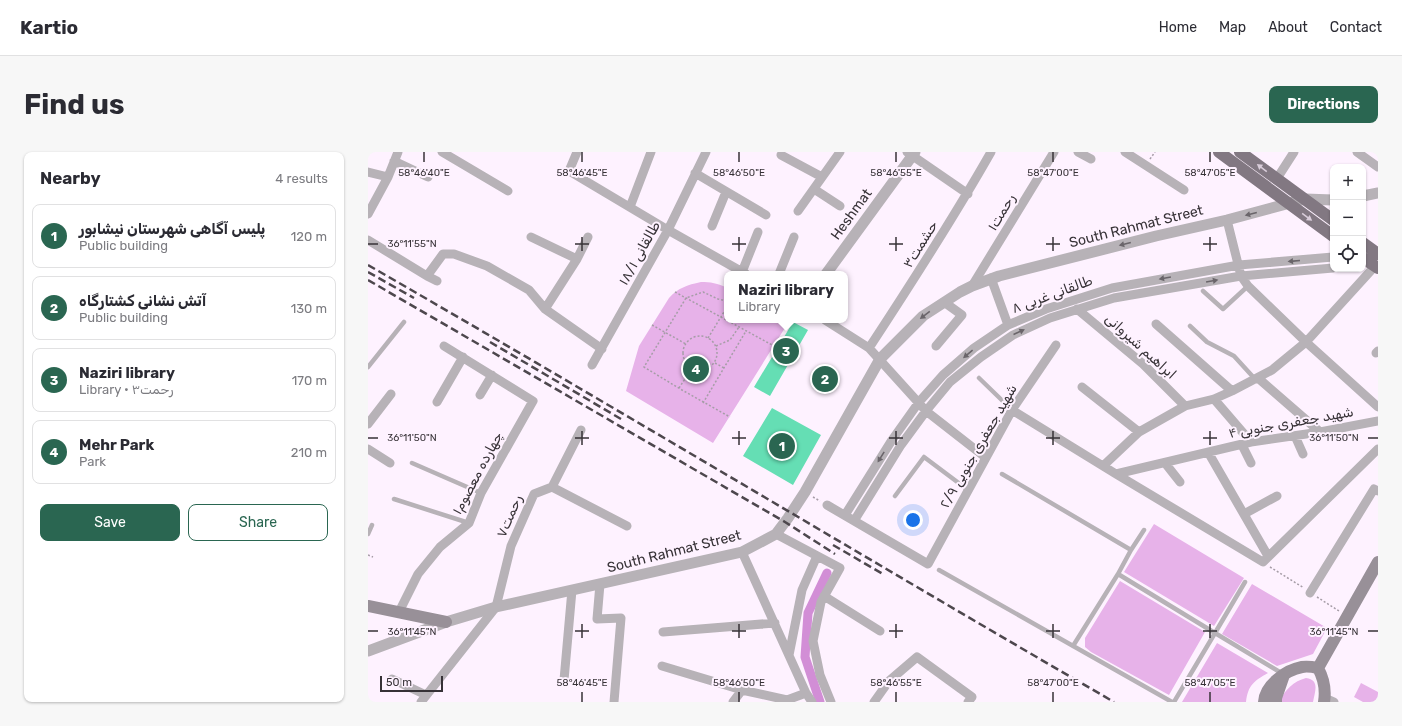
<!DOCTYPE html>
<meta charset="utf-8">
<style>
:root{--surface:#fff;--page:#f7f7f7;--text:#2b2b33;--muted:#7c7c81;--line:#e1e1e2;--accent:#2a6651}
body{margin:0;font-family:Rubik,Cairo,sans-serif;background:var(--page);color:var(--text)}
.controls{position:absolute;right:12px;top:12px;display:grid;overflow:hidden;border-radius:8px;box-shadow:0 1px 3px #0004}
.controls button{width:36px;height:36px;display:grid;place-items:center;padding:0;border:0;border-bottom:1px solid var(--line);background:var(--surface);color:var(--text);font:20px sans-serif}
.scale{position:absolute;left:12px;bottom:10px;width:63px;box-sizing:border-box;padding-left:4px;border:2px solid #373237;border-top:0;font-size:11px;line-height:14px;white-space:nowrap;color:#373237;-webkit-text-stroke:3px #fef2ff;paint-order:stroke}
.you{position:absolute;left:545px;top:368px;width:14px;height:14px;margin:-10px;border:3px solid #fff;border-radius:50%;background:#1a73e8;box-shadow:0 0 0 6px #1a73e833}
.badge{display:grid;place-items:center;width:26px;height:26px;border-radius:50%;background:var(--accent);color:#fff;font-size:13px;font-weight:700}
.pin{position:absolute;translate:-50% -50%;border:2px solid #fff;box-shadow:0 1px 4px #0006}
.popup{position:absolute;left:356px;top:119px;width:124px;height:52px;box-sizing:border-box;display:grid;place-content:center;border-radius:8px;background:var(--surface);filter:drop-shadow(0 1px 3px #0005);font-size:13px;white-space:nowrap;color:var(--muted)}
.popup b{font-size:15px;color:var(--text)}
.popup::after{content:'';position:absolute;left:50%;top:100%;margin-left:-8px;border:8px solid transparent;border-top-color:var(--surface)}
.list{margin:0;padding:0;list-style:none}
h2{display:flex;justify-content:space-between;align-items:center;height:52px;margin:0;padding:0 16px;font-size:17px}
h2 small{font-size:13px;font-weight:400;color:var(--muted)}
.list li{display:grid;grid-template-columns:26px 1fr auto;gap:12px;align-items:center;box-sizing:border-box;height:64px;margin:0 8px 8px;padding:0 8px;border:1px solid var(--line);border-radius:8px}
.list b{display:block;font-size:15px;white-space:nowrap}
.list p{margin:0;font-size:13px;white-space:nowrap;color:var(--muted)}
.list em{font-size:13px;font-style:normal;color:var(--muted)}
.actions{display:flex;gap:8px;padding:12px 16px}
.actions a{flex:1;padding:9px 0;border:1px solid var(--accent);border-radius:8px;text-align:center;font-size:14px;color:var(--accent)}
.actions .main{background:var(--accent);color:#fff}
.icon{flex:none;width:22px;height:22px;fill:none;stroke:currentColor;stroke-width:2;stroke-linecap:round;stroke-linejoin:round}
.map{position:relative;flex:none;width:1010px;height:550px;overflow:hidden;border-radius:8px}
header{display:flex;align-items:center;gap:24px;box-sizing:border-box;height:56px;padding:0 20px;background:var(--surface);border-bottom:1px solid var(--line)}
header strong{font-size:19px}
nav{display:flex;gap:22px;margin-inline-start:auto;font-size:14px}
.intro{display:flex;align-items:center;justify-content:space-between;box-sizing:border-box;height:96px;padding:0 24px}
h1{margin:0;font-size:28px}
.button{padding:10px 18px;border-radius:8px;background:var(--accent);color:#fff;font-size:14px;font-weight:700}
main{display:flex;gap:24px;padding:0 24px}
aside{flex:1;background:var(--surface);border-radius:8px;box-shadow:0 1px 3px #0004}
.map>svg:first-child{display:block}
</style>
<header>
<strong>Kartio</strong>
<nav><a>Home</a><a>Map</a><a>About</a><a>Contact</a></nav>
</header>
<div class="intro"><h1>Find us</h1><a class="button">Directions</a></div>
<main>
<aside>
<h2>Nearby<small>4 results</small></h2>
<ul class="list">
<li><span class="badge">1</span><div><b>پلیس آگاهی شهرستان نیشابور</b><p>Public building</p></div><em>120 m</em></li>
<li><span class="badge">2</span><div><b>آتش نشانی کشتارگاه</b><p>Public building</p></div><em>130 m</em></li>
<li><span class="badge">3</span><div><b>Naziri library</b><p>Library · رحمت۳</p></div><em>170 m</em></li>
<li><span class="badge">4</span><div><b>Mehr Park</b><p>Park</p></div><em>210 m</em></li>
</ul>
<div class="actions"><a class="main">Save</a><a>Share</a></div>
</aside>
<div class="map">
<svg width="1010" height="550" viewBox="0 0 1010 550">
<rect width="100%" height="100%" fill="#fef2ff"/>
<path fill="#e7b2e9" d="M 333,130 C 342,130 350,131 359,136 L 359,168 L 415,168 L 420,171 L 345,291 L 258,239 L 271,194 L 301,146 C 310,136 319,133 333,130 Z
M 786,372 L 876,426 L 846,474 L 756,420 Z
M 752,429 L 837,480 L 801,543 L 723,500 L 717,495 L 717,486 Z
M 884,432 L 959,476 L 945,502 L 909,514 L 854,482 Z
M 849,491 L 900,521 C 886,529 880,533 878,550 L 814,550 Z
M 938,526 C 952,528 947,539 945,550 L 912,550 C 916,538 926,529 938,526 Z
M 993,531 L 1010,540 L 1010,550 L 995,550 L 986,545 Z"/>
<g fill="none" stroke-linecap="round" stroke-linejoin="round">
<path stroke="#d28ed6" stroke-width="9" d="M 452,550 L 437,505 L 440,461 L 459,421"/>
</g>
<path fill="#65deb4" d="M 425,170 L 440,178 L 402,244 L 386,235 Z
M 404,256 L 453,283 L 425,333 L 375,304 Z"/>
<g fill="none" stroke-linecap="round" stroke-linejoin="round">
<path stroke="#a69da7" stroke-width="1.5" stroke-dasharray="2 2" stroke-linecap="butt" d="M 782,7 L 787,0
M 307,140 L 406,194
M 359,149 L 350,147 L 335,140 L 318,146 L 276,215 L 314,238 L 362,265
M 284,173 L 318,192
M315 201a17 17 0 1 1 34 0a17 17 0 1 1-34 0Z
M 340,186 L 359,155
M 348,194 L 362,188 L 371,175
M 347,211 L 356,216
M 311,236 L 324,216
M 335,251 L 378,179
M 445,345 L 452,349
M 0,403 L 5,405
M 902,415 L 936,436
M 949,445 L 971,459"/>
<path stroke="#b7b2b7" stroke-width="4.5" d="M 835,139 L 855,157 L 880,134
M 822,174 L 839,190 L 866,204 L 887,227
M 0,215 L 36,170
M 611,226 L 644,258
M 44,311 L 113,341
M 634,322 L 763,398 L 750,422
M 527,344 L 556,305 L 600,338
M 26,347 L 101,371
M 0,382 L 4,373
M 763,398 L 776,378
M 571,418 L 804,550
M 705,494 L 750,422 L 847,481 L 877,430
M 806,550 L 847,481 L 915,522"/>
<path stroke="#b7b2b7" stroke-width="9" d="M 74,0 L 140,39
M 209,0 L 201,19 L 300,78 L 378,122
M 539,0 L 600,42
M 710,0 L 723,7
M 757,0 L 816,38
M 989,0 L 1010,15
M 413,3 L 454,25
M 26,9 L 60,25
M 0,20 L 20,25
M 327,21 L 398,63
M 908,28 L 926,0
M 446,37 L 472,54
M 262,55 L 283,0
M 430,59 L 472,0
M 0,62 L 20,25 L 30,0
M 859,68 L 873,124 L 880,134 L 938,190 L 1010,255
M 344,74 L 358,40
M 163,85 L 209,107 L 177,157
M 0,88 L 59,124
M 209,107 L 220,85
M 374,120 L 390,80
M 411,122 L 426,85
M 623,126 L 640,173
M 69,129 L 59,124 L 75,102 L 86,102 L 119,114 L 161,138 L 177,157 L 234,197
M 604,134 L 686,0
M 709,157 L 775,212 L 817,254
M 457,168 L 501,196 L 558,259 L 617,305
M 788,172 L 864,239
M 568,194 L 594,163 L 576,150
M 501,196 C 543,132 585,67 623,0
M 1008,201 L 1010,199
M 224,213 L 300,78 L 338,0
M 890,226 L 952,280
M 714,235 L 771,280
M 112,243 L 124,223
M 846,247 L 883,290
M 69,250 L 95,205
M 644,258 L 748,322 L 895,410 L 1010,297
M 0,272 L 23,242
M 927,284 L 935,302
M 874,293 L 883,311
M 0,297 L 22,311
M 840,300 L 900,404
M 797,311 L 812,330
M 735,314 L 771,280 L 817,254 L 846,247 L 864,239 L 904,218 L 938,190 L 1007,114
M 748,322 L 883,290 L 952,280 L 1010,269
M 184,335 L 259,374
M 459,353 L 560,412 L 644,258 L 688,193
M 876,362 L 909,344
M 477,363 L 524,288 L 551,250 L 575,223 L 606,196 L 640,173 L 678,157 L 744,136 L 871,113 L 965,105
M 486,369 L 533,293 L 558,259 L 582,230 L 613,205 L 645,183 L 682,166 L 746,146 L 873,124 L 965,116
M 408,382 L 472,416 L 453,450 L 445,489 L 452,523 L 463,550
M 374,400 L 438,541 L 444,550
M 232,432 L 229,467 L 253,466 L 246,550
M 942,441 L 1006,337 L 1010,339
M 456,444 L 512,479
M 31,460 L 50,422 L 72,395 L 101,371 L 113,341 L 165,249 L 76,194
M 295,480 L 407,471
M 421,503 L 434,438 L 449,404
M 294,514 L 374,538 L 419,548 L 438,541
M 24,527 L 58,543
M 196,528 L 204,438
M 957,546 L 966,550
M 53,550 L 128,455 L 143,394 L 166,342 L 184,335 L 213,278
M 365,550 L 374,538
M 506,550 L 521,529 L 549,505 L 604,545 L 600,550"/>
<path stroke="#b7b2b7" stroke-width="11" d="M 995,44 L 1010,41
M 458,122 L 547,0
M 0,499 L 78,470 L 128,455 L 374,400 L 408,382 L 420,366 L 437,340 L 512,207 L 555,164 L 592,140 L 604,134 L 631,124 L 788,84 L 859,68 L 937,47 L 965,48"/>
<path stroke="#989098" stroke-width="12" d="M 0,454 L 78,470
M 950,516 L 1010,410
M 950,516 C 956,527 958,538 956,550
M 896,550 C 897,533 918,518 934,515 C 939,514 945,515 950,516
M 908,550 L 908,546 L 916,523"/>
<path stroke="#827882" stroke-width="12" d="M 851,0 L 965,84
M 872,0 L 965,68
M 995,91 L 1010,102
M 995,106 L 1010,116"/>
<path stroke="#4d474d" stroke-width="2.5" stroke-dasharray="8 4" stroke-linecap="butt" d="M 0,113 C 250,257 497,406 746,550
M 0,120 L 46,146
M 0,128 L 417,370 L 467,402
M 122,190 L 253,267
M 465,393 L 515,422"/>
</g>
<defs><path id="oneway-solid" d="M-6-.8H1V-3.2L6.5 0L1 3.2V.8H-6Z"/></defs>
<g fill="#d9cdda">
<use href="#oneway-solid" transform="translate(894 16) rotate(-143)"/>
<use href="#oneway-solid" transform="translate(939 65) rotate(36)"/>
</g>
<g fill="#6a656a">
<use href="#oneway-solid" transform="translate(883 62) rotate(166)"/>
<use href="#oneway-solid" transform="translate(757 92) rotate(166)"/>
<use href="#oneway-solid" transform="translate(926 109) rotate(175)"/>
<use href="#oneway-solid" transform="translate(797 126) rotate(170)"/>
<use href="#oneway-solid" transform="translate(844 129) rotate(-10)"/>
<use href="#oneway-solid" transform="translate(557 163) rotate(143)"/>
<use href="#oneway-solid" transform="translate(651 180) rotate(-24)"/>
<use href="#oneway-solid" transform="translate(600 202) rotate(140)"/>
<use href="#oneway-solid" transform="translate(513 305) rotate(122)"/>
</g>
<path fill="none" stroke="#373237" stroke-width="1.5" d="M 56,0 L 56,10M 214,0 L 214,10M 371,0 L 371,10M 528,0 L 528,10M 685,0 L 685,10M 842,0 L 842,10M 214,85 L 214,99M 371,85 L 371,99M 528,85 L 528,99M 685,85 L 685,99M 842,85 L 842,99M 0,92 L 10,92M 207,92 L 221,92M 364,92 L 378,92M 521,92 L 535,92M 678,92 L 692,92M 835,92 L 849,92M 214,279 L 214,293M 371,279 L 371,293M 528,279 L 528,293M 685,279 L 685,293M 842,279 L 842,293M 0,286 L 10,286M 207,286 L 221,286M 364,286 L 378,286M 521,286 L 535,286M 678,286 L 692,286M 835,286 L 849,286M 1000,286 L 1010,286M 214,472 L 214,486M 371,472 L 371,486M 528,472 L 528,486M 685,472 L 685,486M 842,472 L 842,486M 0,479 L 10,479M 207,479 L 221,479M 364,479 L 378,479M 521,479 L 535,479M 678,479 L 692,479M 835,479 L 849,479M 1000,479 L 1010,479M 214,540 L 214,550M 371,540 L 371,550M 528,540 L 528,550M 685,540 L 685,550M 842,540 L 842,550"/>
<g text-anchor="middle" stroke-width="4" stroke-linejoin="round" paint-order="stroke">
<g font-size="14" fill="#373237" stroke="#fef2ff">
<text transform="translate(633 60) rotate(-59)" y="5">رحمت۱</text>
<text transform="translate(483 62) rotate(-54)" y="5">Heshmat</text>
<text transform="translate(768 74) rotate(-14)" y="5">South Rahmat Street</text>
<text transform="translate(552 92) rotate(-58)" y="5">حشمت۳</text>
<text transform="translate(271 101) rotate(-61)" y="5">طالقانی ۱۸/۱</text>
<text transform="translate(684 142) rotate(-20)" y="5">طالقانی غربی ۸</text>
<text transform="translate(773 194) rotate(42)" y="5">ابراهیم شیروانی</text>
<text transform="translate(923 270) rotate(-10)" y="5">شهید جعفری جنوبی ۴</text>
<text transform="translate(610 294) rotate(-60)" y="5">شهید جعفری جنوبی ۲/۹</text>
<text transform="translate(109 321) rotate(-62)" y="5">چهارده معصوم۱</text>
<text transform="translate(141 364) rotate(-67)" y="5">رحمت۷</text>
<text transform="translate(306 399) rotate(-14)" y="5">South Rahmat Street</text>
</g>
</g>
<g font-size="10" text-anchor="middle" fill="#373237" stroke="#fef2ff" stroke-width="4" stroke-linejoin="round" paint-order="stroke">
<text x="56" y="24">58°46'40"E</text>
<text x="214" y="24">58°46'45"E</text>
<text x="371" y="24">58°46'50"E</text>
<text x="528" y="24">58°46'55"E</text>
<text x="685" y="24">58°47'00"E</text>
<text x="842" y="24">58°47'05"E</text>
<text x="44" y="95">36°11'55"N</text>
<text x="44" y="289">36°11'50"N</text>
<text x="966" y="289">36°11'50"N</text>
<text x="44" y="483">36°11'45"N</text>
<text x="966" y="483">36°11'45"N</text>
<text x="214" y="534">58°46'45"E</text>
<text x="371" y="534">58°46'50"E</text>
<text x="528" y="534">58°46'55"E</text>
<text x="685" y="534">58°47'00"E</text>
<text x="842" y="534">58°47'05"E</text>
</g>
</svg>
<div class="controls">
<button>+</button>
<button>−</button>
<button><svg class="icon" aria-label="locate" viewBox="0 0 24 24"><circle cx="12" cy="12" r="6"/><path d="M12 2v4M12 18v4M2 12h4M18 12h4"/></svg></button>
</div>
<div class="scale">50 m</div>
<div class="you"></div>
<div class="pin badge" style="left:414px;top:294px">1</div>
<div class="pin badge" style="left:457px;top:227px">2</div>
<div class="pin badge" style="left:418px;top:199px">3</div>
<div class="popup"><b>Naziri library</b>Library</div>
<div class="pin badge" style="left:328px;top:217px">4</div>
</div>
</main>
